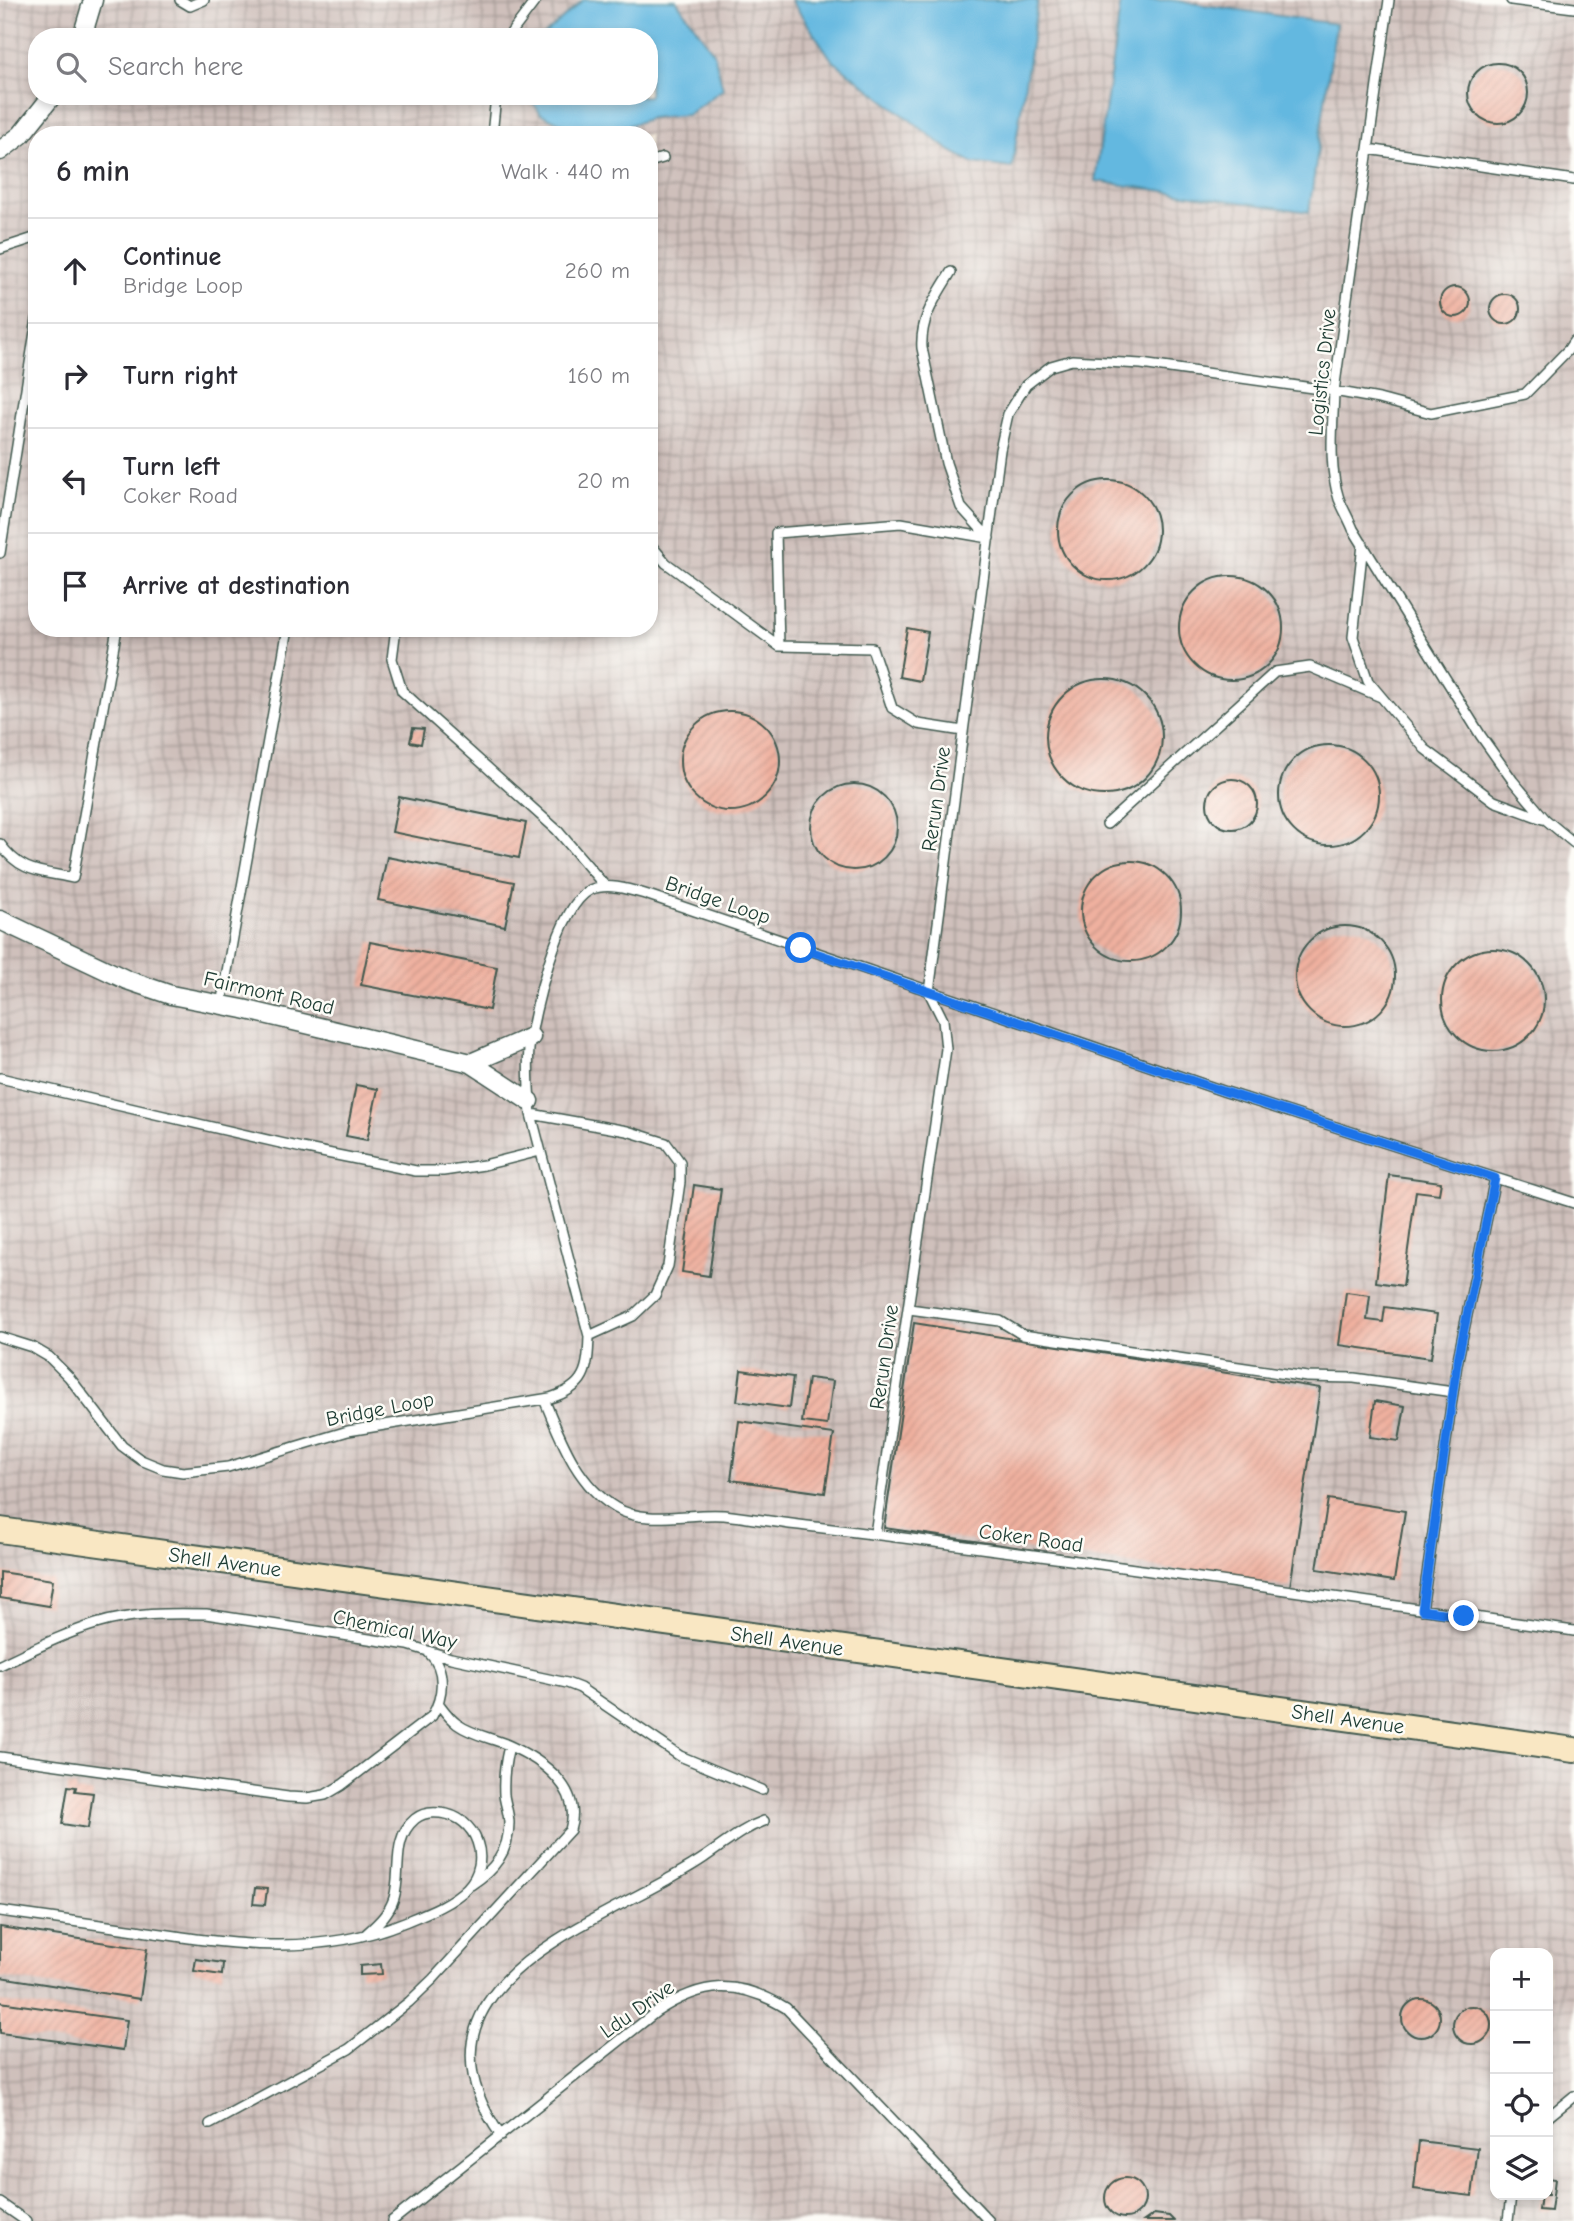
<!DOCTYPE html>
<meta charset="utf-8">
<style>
:root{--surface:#fff;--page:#f7f7f7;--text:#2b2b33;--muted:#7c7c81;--line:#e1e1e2}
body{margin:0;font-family:"Comic Neue",sans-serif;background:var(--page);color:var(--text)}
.controls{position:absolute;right:21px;bottom:21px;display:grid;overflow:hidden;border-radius:14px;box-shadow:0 4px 10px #0003}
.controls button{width:63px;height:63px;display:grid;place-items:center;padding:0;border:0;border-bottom:2px solid var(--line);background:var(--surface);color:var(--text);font:35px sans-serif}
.stop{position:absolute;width:21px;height:21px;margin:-16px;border:5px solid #1a73e8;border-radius:50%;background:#fff}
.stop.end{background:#1a73e8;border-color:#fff;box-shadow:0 2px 7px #0008}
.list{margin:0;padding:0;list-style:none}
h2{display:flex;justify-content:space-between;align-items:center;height:91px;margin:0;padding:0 28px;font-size:30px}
h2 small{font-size:23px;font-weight:400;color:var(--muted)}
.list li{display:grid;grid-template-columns:46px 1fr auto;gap:21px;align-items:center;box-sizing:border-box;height:105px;padding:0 28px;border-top:2px solid var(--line)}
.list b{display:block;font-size:26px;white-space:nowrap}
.list p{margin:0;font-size:23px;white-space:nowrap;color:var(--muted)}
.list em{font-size:23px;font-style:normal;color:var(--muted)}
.icon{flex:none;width:38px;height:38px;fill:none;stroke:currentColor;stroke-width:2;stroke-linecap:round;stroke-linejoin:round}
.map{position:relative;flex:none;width:1574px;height:2221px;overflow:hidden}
.search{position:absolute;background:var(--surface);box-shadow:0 4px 10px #0003;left:28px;top:28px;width:630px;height:77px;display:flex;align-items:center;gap:18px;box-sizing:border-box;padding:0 24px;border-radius:28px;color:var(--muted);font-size:26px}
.panel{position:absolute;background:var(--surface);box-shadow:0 4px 10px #0003;left:28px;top:126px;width:630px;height:511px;border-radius:28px}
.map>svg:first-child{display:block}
</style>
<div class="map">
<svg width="1574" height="2221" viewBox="0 0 1574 2221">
<defs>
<pattern id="industrial-grid" width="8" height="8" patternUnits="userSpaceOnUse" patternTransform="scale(1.75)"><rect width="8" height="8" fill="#cfc0bb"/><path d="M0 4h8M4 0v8" fill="none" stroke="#a79d99"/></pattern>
<pattern id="building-hatch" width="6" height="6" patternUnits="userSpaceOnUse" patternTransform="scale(1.75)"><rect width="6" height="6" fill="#efb09f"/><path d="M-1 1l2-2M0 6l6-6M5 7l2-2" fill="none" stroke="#cc988a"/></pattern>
</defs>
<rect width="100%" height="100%" fill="#fdfcf7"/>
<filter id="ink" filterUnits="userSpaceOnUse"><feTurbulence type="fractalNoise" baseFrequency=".0143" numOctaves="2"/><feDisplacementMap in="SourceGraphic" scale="14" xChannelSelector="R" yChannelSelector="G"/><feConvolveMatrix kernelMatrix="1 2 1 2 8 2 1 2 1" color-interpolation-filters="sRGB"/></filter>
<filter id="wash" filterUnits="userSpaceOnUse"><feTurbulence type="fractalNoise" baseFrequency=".00686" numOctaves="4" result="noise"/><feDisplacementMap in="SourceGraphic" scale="28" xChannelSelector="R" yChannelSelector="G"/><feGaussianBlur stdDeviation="1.57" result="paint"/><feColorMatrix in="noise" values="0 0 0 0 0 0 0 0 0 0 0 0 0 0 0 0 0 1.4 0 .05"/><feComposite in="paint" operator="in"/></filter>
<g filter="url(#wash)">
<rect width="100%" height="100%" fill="#f8eede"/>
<path fill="url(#industrial-grid)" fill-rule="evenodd" d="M 0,0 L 1574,0 L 1574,2221 L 0,2221 ZM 37,37 L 649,37 L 649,96 L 37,96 ZM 37,135 L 649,135 L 649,628 L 37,628 ZM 1495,1953 L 1548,1953 L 1548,2195 L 1495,2195 Z"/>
<path fill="#63b8e0" stroke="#417a8a" stroke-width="2" d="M 583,0 L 676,0 L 714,53 L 723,89 L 687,115 L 651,118 L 601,135 L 585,135 L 541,114 L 528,96 L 649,96 L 649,37 L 542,37 Z
M 791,0 L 1038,0 L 1012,168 L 973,163 L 949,150 L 832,60 Z
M 1121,0 L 1171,0 L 1336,24 L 1309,212 L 1095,181 Z"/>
<g id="blocks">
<path fill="url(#building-hatch)" d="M1468 93a30 30 0 1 1 60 0a30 30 0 1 1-60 0Z
M1440 302a15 15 0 1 1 30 0a15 15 0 1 1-30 0Z
M1490 309a15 15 0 1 1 30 0a15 15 0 1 1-30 0Z
M1058 530a50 50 0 1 1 100 0a50 50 0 1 1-100 0Z
M1179 628a52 52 0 1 1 104 0a52 52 0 1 1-104 0Z
M 907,628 L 928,632 L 920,681 L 899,677 Z
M1046 737a58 58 0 1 1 116 0a58 58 0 1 1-116 0Z
M680 761a50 50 0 1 1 100 0a50 50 0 1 1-100 0Z
M 413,728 L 424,729 L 421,744 L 410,742 Z
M1279 795a50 50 0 1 1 100 0a50 50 0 1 1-100 0Z
M1207 804a25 25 0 1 1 50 0a25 25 0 1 1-50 0Z
M811 827a43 43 0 1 1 86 0a43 43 0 1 1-86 0Z
M 399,797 L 526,823 L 519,858 L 392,832 Z
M 387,857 L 514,882 L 505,926 L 378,900 Z
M1081 911a50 50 0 1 1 100 0a50 50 0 1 1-100 0Z
M1295 976a50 50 0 1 1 100 0a50 50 0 1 1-100 0Z
M 370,942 L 497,967 L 489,1010 L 361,985 Z
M1442 1000a51 51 0 1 1 102 0a51 51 0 1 1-102 0Z
M 356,1085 L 378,1089 L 367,1140 L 346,1136 Z
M 1389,1175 L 1441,1182 L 1439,1194 L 1416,1191 L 1403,1286 L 1376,1282 Z
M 694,1185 L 721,1189 L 709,1276 L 682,1272 Z
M 1346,1292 L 1370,1295 L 1367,1320 L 1383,1322 L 1385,1307 L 1437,1314 L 1431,1358 L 1339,1345 Z
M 914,1323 L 1320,1388 L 1290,1587 L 884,1528 Z
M 741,1370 L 793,1377 L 789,1408 L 737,1401 Z
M 808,1378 L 833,1381 L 827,1425 L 802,1422 Z
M 1375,1401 L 1405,1406 L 1399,1441 L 1370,1437 Z
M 739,1421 L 834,1434 L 825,1493 L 731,1480 Z
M 1328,1499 L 1405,1511 L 1394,1581 L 1317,1569 Z
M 0,1572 L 53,1580 L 49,1606 L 0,1598 Z
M 68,1786 L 76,1787 L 75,1791 L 93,1793 L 88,1828 L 62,1824 Z
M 255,1888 L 267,1889 L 265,1905 L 253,1904 Z
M 0,1927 L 147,1949 L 140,1999 L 0,1977 Z
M 196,1959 L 223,1963 L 222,1975 L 194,1971 Z
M 381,1964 L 382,1974 L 360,1975 L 360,1966 Z
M1402 2018a19 19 0 1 1 38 0a19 19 0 1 1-38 0Z
M 0,2002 L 127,2020 L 123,2050 L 0,2033 Z
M1453 2025a19 19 0 1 1 38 0a19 19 0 1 1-38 0Z
M 1419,2141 L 1478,2148 L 1472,2196 L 1414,2189 Z
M1105 2198a20 20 0 1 1 40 0a20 20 0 1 1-40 0Z
M 1548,2178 L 1555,2179 L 1551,2211 L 1539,2210 L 1541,2195 L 1548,2195 Z
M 1154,2214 L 1169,2216 L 1174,2221 L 1144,2221 Z"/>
</g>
</g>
<g filter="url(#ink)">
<use href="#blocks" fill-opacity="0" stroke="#40584e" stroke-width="2"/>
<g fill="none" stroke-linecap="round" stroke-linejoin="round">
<g stroke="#40584e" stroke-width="12">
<path id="lane" d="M 180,0 L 190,6 L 204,0
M 1389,0 L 1334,391 C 1333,426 1328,465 1339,499 C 1343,509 1349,519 1353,529 L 1481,736 L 1513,781 L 1545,819 L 1574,843
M 1511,0 L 1574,8
M 508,37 L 536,0
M 492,135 L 496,96
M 1368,149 L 1574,180
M 649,162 L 663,158
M 0,249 L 37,237
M 951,272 C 936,297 920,318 922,348 L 946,463 L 961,507 L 989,538
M 649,543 L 666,563 L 779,646
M 1363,544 L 1353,637 L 1368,681 L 1425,749 L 1494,801 L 1543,819
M 0,553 L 37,319
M 396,628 L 392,659 L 402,691 L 557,830 L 605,886
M 963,731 L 918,724 L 892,708 L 872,648 L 779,646 L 776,533 L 901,523 L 989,538
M 1107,824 L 1275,672 L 1310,667 L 1381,697
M 0,844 C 21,873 40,871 73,878 L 117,628
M 221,1005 L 288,628
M 0,1078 L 302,1148 L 416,1171 L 443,1171 L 484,1165 L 540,1151
M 531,1114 L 627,1131 L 666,1143 L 680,1162 L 680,1182 L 668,1266 L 655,1295 L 633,1316 L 589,1336
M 909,1309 L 1000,1321 L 1023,1335 L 1307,1377 L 1354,1378 L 1453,1392
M 0,1337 L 32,1347 L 49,1357 L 69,1377 L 122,1446 L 141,1460 L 163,1469 L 183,1472 L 228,1467 L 348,1431 L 550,1398 C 586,1387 588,1370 589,1336 L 531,1114 C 529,1092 527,1071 529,1049 C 533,1014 558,906 590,890 C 608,882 631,890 648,895 L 1223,1091 L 1574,1203
M 544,1399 C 560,1438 577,1485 616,1508 C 647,1526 690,1512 724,1515 C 752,1518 779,1523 807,1526 C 1063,1557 1318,1595 1574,1631
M 875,1534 L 946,1049 L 943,1020 L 929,992 L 1000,450 L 1008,414 L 1026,385 L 1051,366 L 1072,360 L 1141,364 L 1334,391 L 1379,399 L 1431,413 L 1525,394 L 1568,350 L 1574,341
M 1422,1610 L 1457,1364 L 1495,1178
M 0,1665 C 32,1650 63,1634 96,1624 C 131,1613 170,1613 206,1614 L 408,1645 L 451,1658 L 567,1683 L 580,1688 L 680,1756 L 762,1790
M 0,1757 L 288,1797 L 307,1798 L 325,1795 L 342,1785 L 432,1716 C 443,1697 447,1670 429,1653
M 471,1885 C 494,1870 509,1852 509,1823 C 509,1813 505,1804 504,1795 C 503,1778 505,1762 509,1746
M 0,1911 C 45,1917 91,1924 136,1930 C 224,1944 317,1958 402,1923 C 424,1914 450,1905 467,1888 C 493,1862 477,1816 440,1813 C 431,1812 422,1813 415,1819 C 391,1839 402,1871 394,1898 C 389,1914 377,1924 365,1935
M 1548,2117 L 1574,2096
M 210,2124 L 349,2049 L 409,2002 L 433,1979 L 570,1830 C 583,1788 542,1760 508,1745 C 492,1738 472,1735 457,1724 C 449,1718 445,1712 439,1704
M 501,2136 C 404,1997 566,1935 663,1882 C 677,1874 692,1866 705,1857 C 725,1844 741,1829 764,1821
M 0,2203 L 26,2221
M 392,2221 L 656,2012 C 703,1981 738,1979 786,2008 L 989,2221
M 1508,2221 L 1511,2195"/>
</g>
<g stroke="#40584e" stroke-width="21">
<path id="street" d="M 82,37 L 93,0
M 0,151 L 21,135 L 52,96
M 0,920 L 127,980 L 171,995 L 243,1009 L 471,1063 L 529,1101
M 471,1063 L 531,1037"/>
</g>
<g stroke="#40584e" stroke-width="28">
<path id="secondary" d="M 0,1530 L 1574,1750"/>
</g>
<use href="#lane" stroke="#fff" stroke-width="9"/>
<use href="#street" stroke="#fff" stroke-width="18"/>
<use href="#secondary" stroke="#f9e7c3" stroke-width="24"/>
</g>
</g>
<g fill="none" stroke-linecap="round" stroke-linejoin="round" filter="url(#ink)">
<path stroke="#1a73e8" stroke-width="9" d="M 801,948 L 1223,1091 L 1495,1178 L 1457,1364 L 1422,1610 L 1464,1616"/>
</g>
<g text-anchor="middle" stroke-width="5" stroke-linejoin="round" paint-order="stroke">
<g font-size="21" fill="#1f3d34" stroke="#fdfcf7">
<text transform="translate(1322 372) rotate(-84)" y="7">Logistics Drive</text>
<text transform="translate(936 799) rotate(-82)" y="7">Rerun Drive</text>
<text transform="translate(718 900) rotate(19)" y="7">Bridge Loop</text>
<text transform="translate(269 993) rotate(13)" y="7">Fairmont Road</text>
<text transform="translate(884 1357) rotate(-82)" y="7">Rerun Drive</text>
<text transform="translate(380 1409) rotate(-11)" y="7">Bridge Loop</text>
<text transform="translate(1031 1538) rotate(8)" y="7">Coker Road</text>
<text transform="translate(225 1562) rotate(8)" y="7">Shell Avenue</text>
<text transform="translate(395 1629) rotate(12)" y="7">Chemical Way</text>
<text transform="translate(787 1641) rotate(8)" y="7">Shell Avenue</text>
<text transform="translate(1348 1719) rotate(8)" y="7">Shell Avenue</text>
<text transform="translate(637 2009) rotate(-35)" y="7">Ldu Drive</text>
</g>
</g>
</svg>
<div class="controls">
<button>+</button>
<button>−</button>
<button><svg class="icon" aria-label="locate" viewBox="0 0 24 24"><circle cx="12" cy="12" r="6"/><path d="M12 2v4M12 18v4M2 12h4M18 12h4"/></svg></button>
<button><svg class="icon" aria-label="layers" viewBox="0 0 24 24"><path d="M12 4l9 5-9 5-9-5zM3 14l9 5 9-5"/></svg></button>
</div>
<div class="stop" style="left:801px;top:948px"></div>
<div class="stop end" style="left:1464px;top:1616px"></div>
<div class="search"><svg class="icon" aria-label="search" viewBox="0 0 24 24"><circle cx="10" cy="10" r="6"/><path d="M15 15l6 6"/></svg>Search here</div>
<section class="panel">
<h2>6 min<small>Walk · 440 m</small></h2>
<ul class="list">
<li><svg class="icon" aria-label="ahead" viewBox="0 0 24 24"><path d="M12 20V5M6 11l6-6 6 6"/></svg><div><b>Continue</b><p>Bridge Loop</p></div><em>260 m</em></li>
<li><svg class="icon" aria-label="right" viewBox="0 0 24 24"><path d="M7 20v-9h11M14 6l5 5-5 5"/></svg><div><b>Turn right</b></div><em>160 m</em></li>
<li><svg class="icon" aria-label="left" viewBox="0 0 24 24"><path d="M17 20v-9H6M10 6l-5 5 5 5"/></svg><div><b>Turn left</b><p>Coker Road</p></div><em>20 m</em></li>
<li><svg class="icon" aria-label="arrive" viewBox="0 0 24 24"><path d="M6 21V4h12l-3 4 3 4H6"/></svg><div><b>Arrive at destination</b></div></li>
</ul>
</section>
</div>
